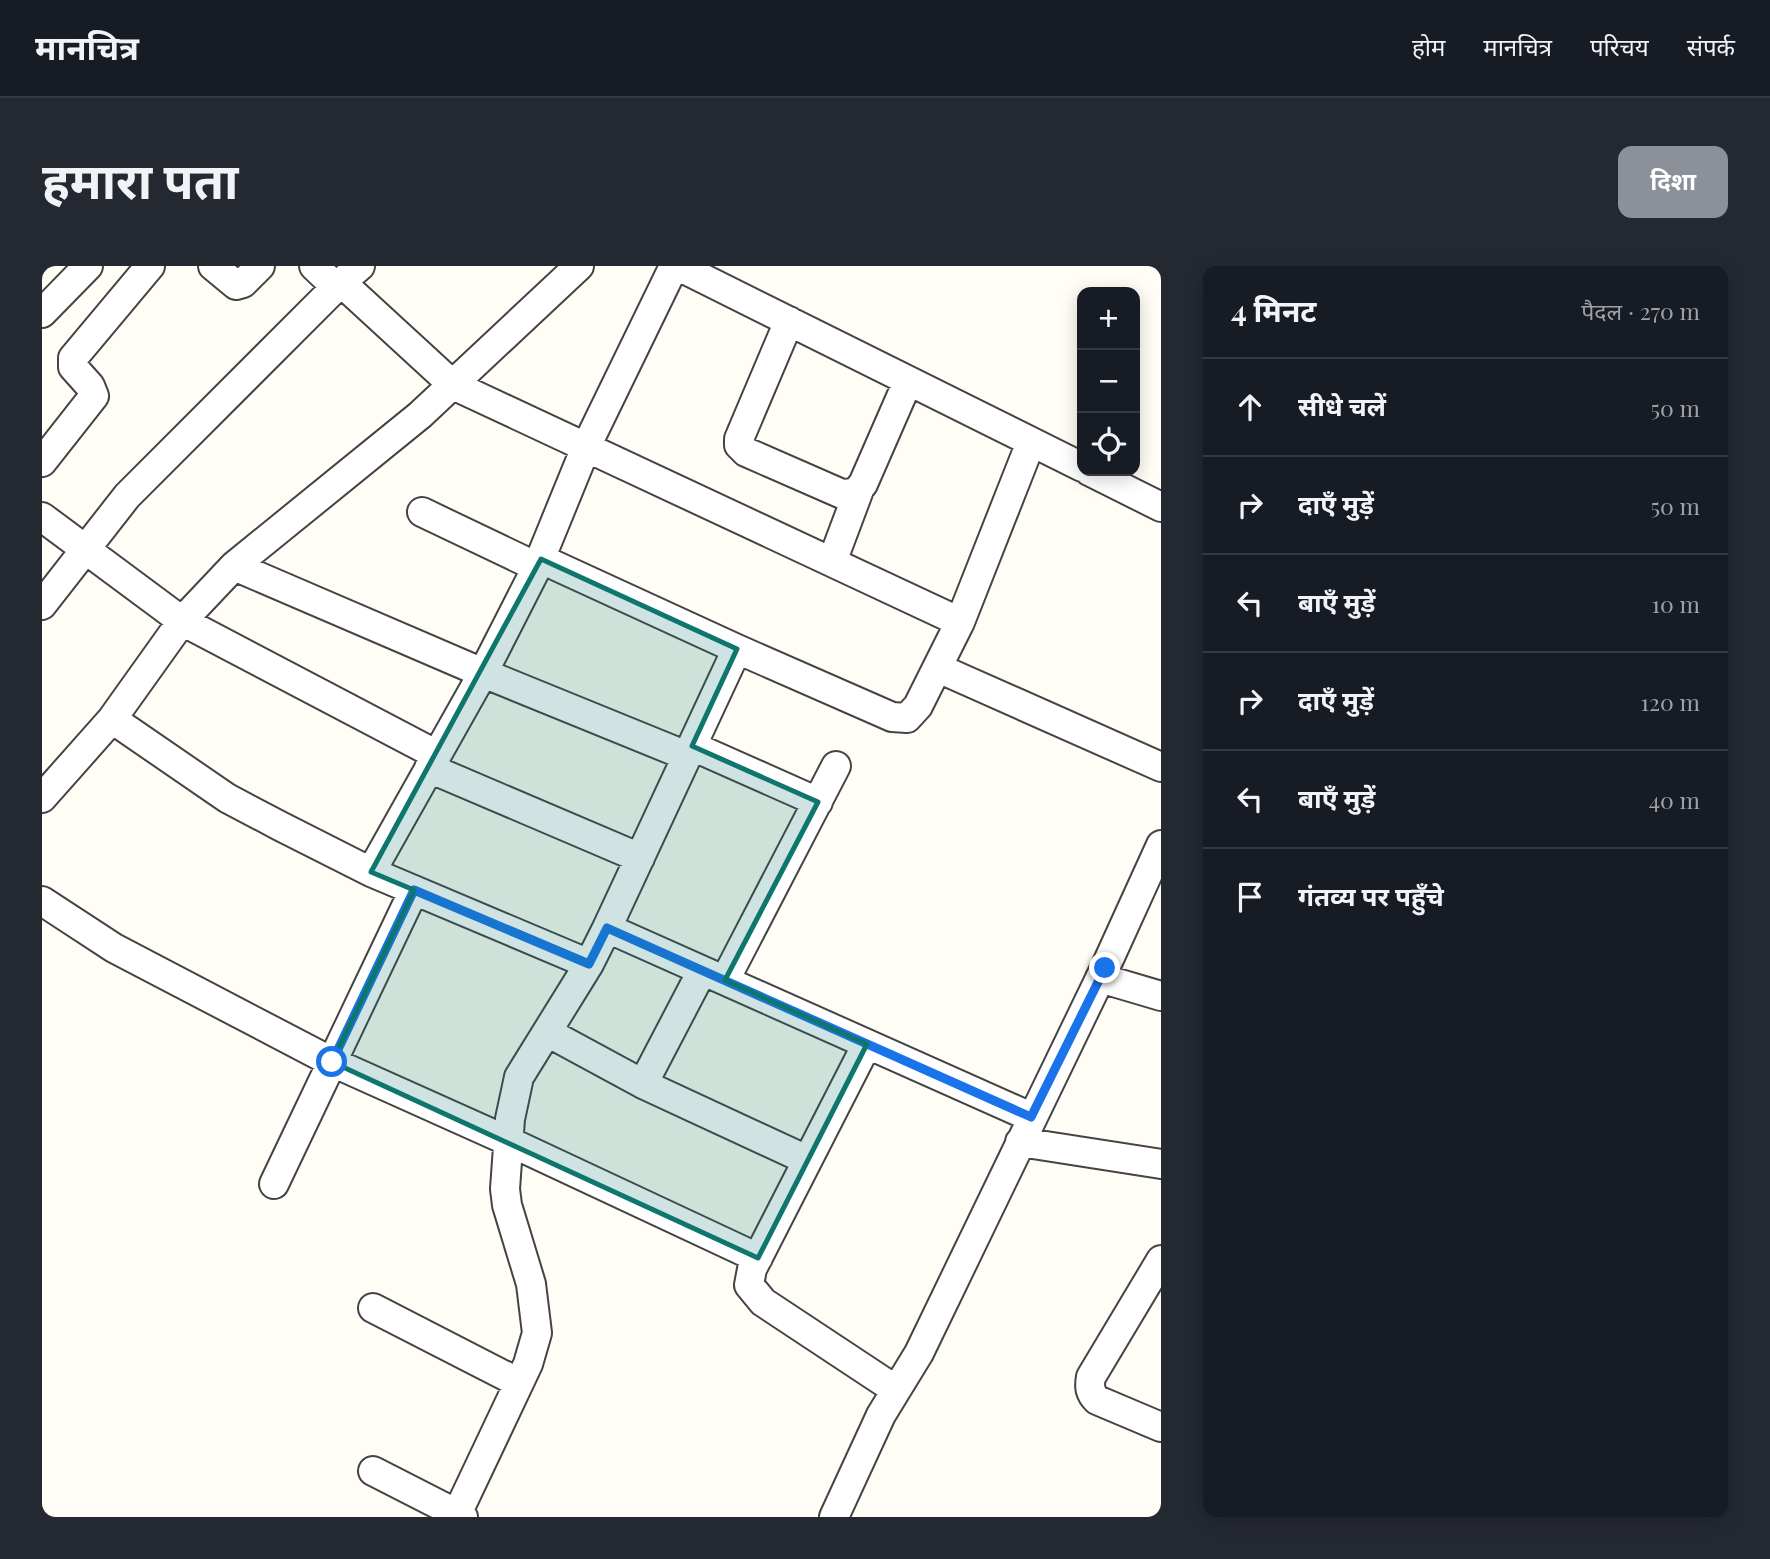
<!DOCTYPE html>
<html lang="hi">
<meta charset="utf-8">
<style>
:root{--surface:#171b24;--page:#242831;--text:#f1f3f6;--muted:#9ea1a6;--line:#363941;--accent:#8c9099}
body{margin:0;font-family:"Playfair Display","Noto Sans Devanagari",serif;background:var(--page);color:var(--text)}
.controls{position:absolute;right:21px;top:21px;display:grid;overflow:hidden;border-radius:14px;box-shadow:0 4px 18px #0003}
.controls button{width:63px;height:63px;display:grid;place-items:center;padding:0;border:0;border-bottom:2px solid var(--line);background:var(--surface);color:var(--text);font:35px sans-serif}
.stop{position:absolute;width:21px;height:21px;margin:-16px;border:5px solid #1a73e8;border-radius:50%;background:#fff}
.stop.end{background:#1a73e8;border-color:#fff;box-shadow:0 2px 7px #0008}
.list{margin:0;padding:0;list-style:none}
h2{display:flex;justify-content:space-between;align-items:center;height:91px;margin:0;padding:0 28px;font-size:30px}
h2 small{font-size:23px;font-weight:400;color:var(--muted)}
.list li{display:grid;grid-template-columns:46px 1fr auto;gap:21px;align-items:center;box-sizing:border-box;height:98px;padding:0 28px;border-top:2px solid var(--line)}
.list b{display:block;font-size:26px;white-space:nowrap}
.list em{font-size:23px;font-style:normal;color:var(--muted)}
.icon{flex:none;width:38px;height:38px;fill:none;stroke:currentColor;stroke-width:2;stroke-linecap:round;stroke-linejoin:round}
.map{position:relative;flex:none;width:1119px;height:1251px;overflow:hidden;border-radius:14px}
header{display:flex;align-items:center;gap:42px;box-sizing:border-box;height:98px;padding:0 35px;background:var(--surface);border-bottom:2px solid var(--line)}
header strong{font-size:33px}
nav{display:flex;gap:38px;margin-inline-start:auto;font-size:24px}
.intro{display:flex;align-items:center;justify-content:space-between;box-sizing:border-box;height:168px;padding:0 42px}
h1{margin:0;font-size:49px}
.button{padding:18px 32px;border-radius:14px;background:var(--accent);color:#fff;font-size:24px;font-weight:700}
main{display:flex;gap:42px;padding:0 42px}
aside{flex:1;background:var(--surface);border-radius:14px;box-shadow:0 4px 18px #0003}
.map>svg:first-child{display:block}
</style>
<header>
<strong>मानचित्र</strong>
<nav><a>होम</a><a>मानचित्र</a><a>परिचय</a><a>संपर्क</a></nav>
</header>
<div class="intro"><h1>हमारा पता</h1><a class="button">दिशा</a></div>
<main>
<div class="map">
<svg width="1119" height="1251" viewBox="0 0 1119 1251">
<rect width="100%" height="100%" fill="#fffdf5"/>
<g fill="none" stroke-linecap="round" stroke-linejoin="round">
<g stroke="#444" stroke-width="32">
<path id="minor" d="M 171,0 L 194,19 L 201,17 L 218,0
M 272,0 L 294,21
M 636,0 L 1040,201
M 300,17 L 411,119 L 918,356
M 0,47 L 46,0
M 747,55 L 697,173 L 697,179 L 704,186 L 800,228 L 813,227 L 821,218 L 866,115
M 0,196 L 52,130 L 48,120 L 31,101 L 31,92 L 108,0
M 1047,205 L 1119,241
M 380,246 L 495,301
M 0,251 L 140,355 L 395,489
M 499,293 L 695,383 L 850,451 L 865,452 L 876,440 L 918,356 L 989,176
M 790,296 L 817,224
M 192,300 L 441,407 L 645,490
M 0,339 L 85,230 L 294,21 L 318,0
M 896,402 L 1119,501
M 70,453 L 185,532 L 238,560 L 329,606 L 547,698
M 650,480 L 776,536
M 387,502 L 598,592
M 0,532 L 70,453 L 140,355 L 192,300 L 378,149 L 537,0
M 329,606 L 441,407 L 495,301 L 544,181 L 632,0
M 0,635 L 72,682 L 290,796 L 466,875 L 716,992
M 565,662 L 989,851
M 1058,712 L 1119,730
M 683,714 L 794,500
M 505,766 L 601,818 L 765,894
M 825,778 L 710,1003 L 707,1019 L 721,1036 L 854,1124
M 601,818 L 660,705
M 978,876 L 1119,898
M 232,918 L 372,624
M 1119,994 L 1049,1111 C 1047,1121 1048,1127 1055,1134 L 1119,1161
M 331,1042 L 477,1117
M 331,1205 L 421,1251
M 415,1248 L 486,1098 L 495,1067 L 489,1018 L 465,939 L 463,923 L 468,853 L 477,811 L 547,698 L 565,662 L 695,383
M 792,1251 L 839,1149 L 877,1087 L 1063,702 L 1119,579"/>
</g>
<use href="#minor" stroke="#fff" stroke-width="28"/>
</g>
<g fill="none" stroke-linecap="round" stroke-linejoin="round">
<path stroke="#1a73e8" stroke-width="9" d="M 290,796 L 372,624 L 547,698 L 565,662 L 989,851 L 1063,702"/>
</g>
<path fill="#0f766e" fill-opacity="0.2" stroke="#0f766e" stroke-width="5" stroke-linejoin="round" d="M 499,293 L 695,383 L 650,480 L 776,536 L 683,714 L 825,778 L 716,992 L 290,796 L 372,624 L 329,606 Z"/>
</svg>
<div class="controls">
<button>+</button>
<button>−</button>
<button><svg class="icon" aria-label="locate" viewBox="0 0 24 24"><circle cx="12" cy="12" r="6"/><path d="M12 2v4M12 18v4M2 12h4M18 12h4"/></svg></button>
</div>
<div class="stop" style="left:290px;top:796px"></div>
<div class="stop end" style="left:1063px;top:702px"></div>
</div>
<aside>
<h2>4 मिनट<small>पैदल · 270 m</small></h2>
<ul class="list">
<li><svg class="icon" aria-label="ahead" viewBox="0 0 24 24"><path d="M12 20V5M6 11l6-6 6 6"/></svg><div><b>सीधे चलें</b></div><em>50 m</em></li>
<li><svg class="icon" aria-label="right" viewBox="0 0 24 24"><path d="M7 20v-9h11M14 6l5 5-5 5"/></svg><div><b>दाएँ मुड़ें</b></div><em>50 m</em></li>
<li><svg class="icon" aria-label="left" viewBox="0 0 24 24"><path d="M17 20v-9H6M10 6l-5 5 5 5"/></svg><div><b>बाएँ मुड़ें</b></div><em>10 m</em></li>
<li><svg class="icon" aria-label="right" viewBox="0 0 24 24"><path d="M7 20v-9h11M14 6l5 5-5 5"/></svg><div><b>दाएँ मुड़ें</b></div><em>120 m</em></li>
<li><svg class="icon" aria-label="left" viewBox="0 0 24 24"><path d="M17 20v-9H6M10 6l-5 5 5 5"/></svg><div><b>बाएँ मुड़ें</b></div><em>40 m</em></li>
<li><svg class="icon" aria-label="arrive" viewBox="0 0 24 24"><path d="M6 21V4h12l-3 4 3 4H6"/></svg><div><b>गंतव्य पर पहुँचे</b></div></li>
</ul>
</aside>
</main>
